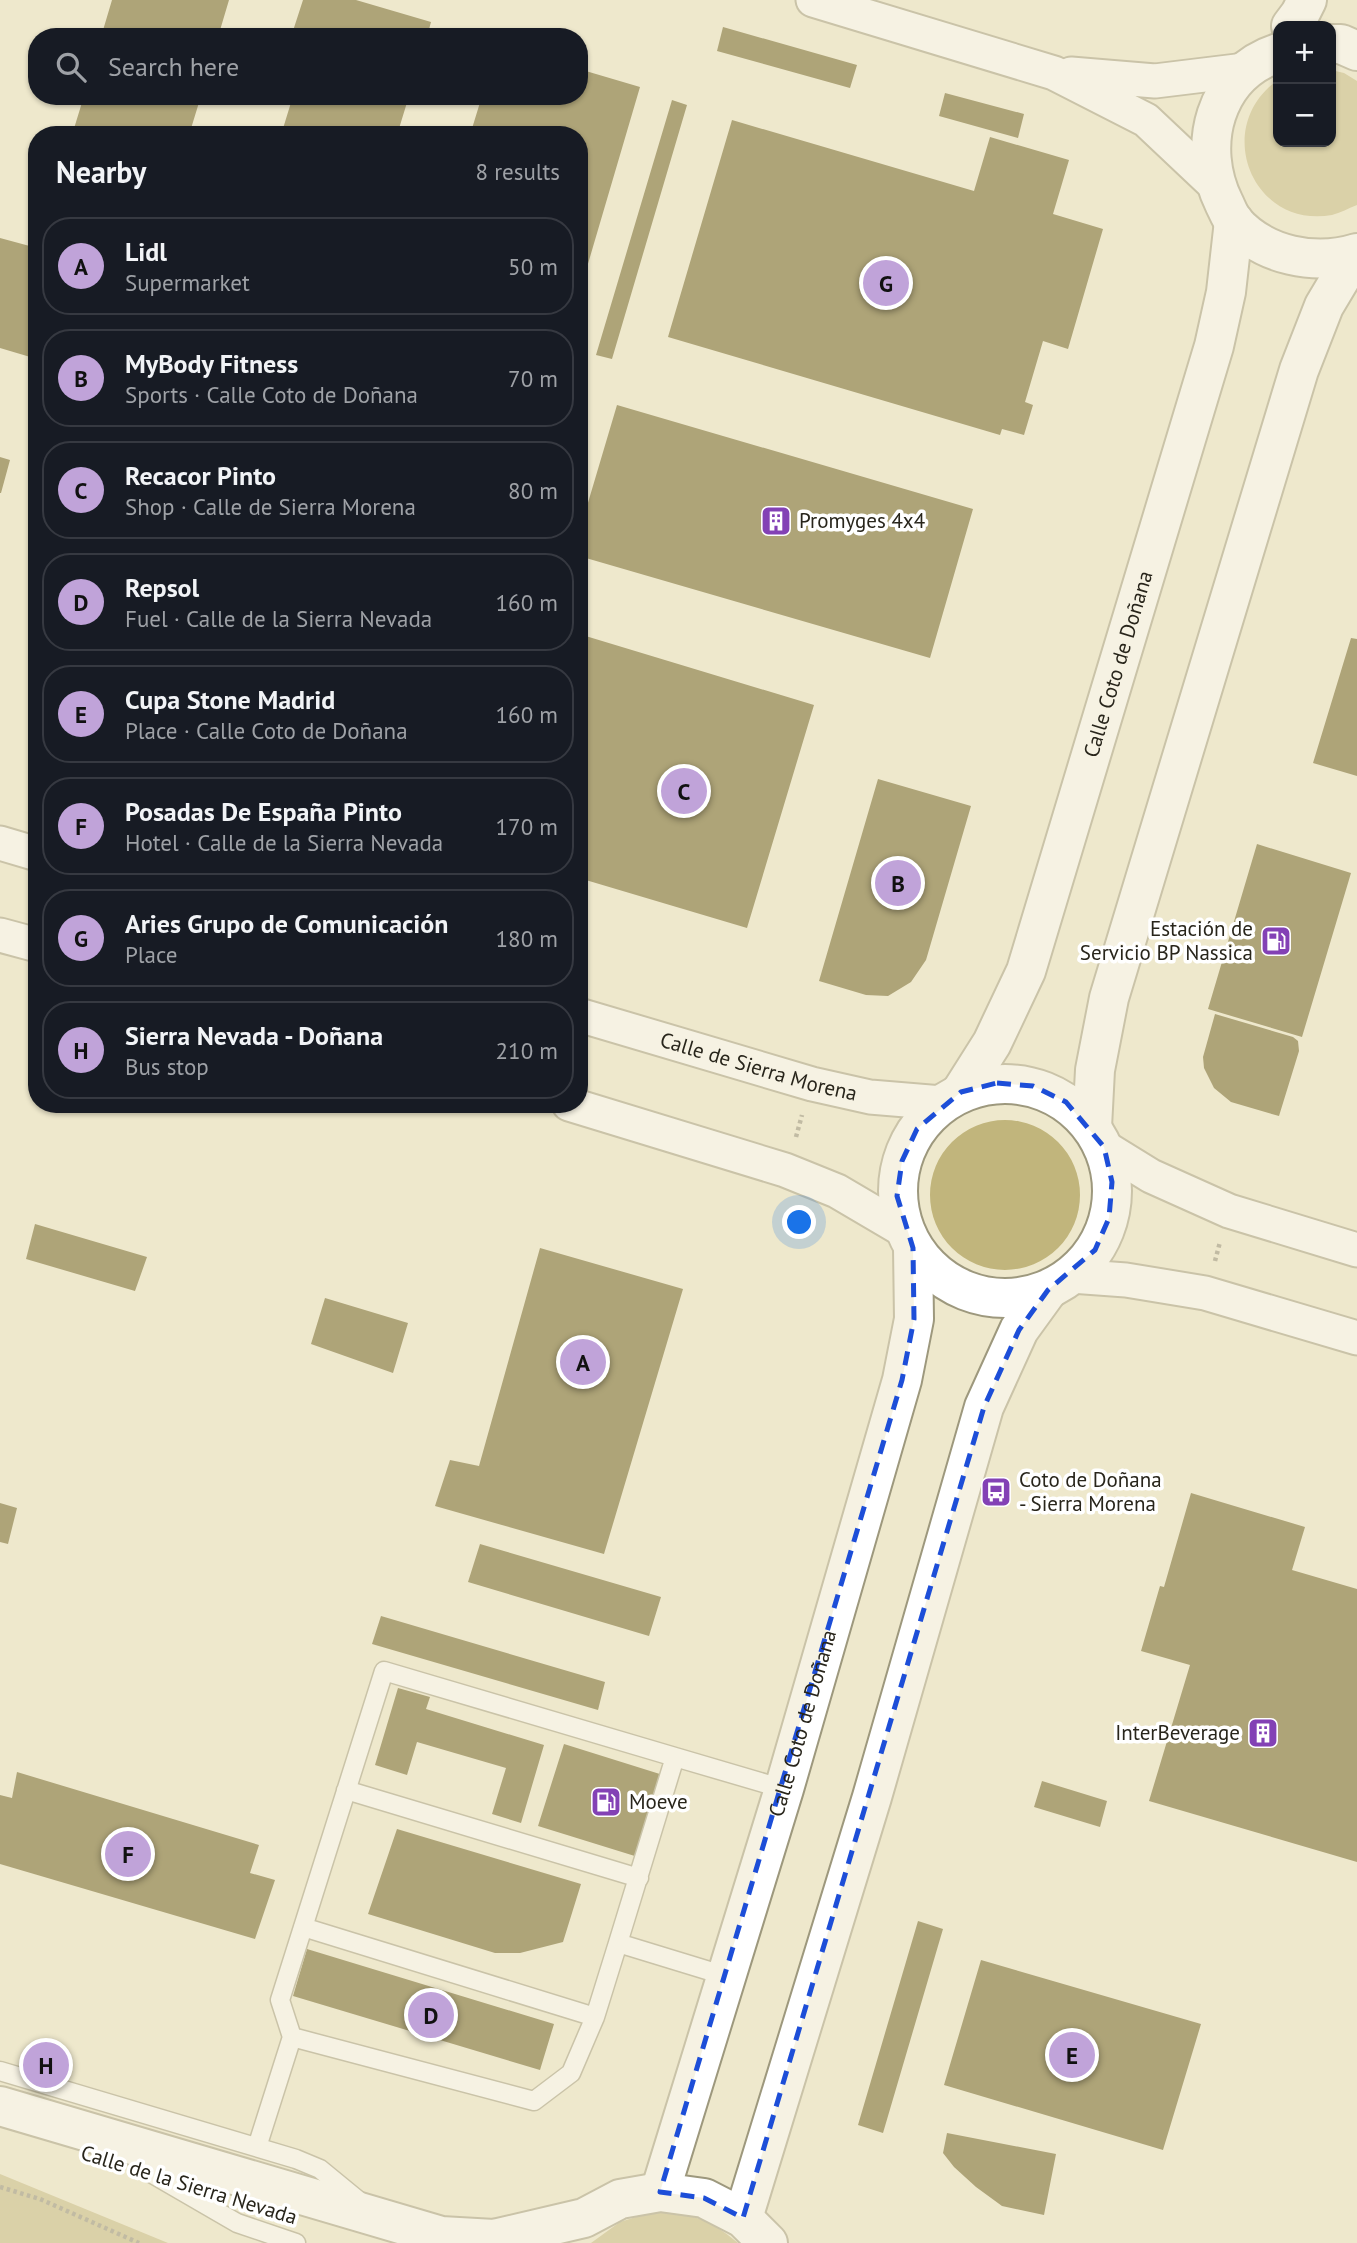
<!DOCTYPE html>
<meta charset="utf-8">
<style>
:root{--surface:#171b24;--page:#20242c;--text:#f1f3f6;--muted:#9ea1a6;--line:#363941;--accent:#c0a3d9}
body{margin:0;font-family:"PT Sans",sans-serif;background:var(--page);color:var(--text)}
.controls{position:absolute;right:21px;top:21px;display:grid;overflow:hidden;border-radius:14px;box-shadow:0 2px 5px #0004}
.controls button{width:63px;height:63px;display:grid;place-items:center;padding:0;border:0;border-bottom:2px solid var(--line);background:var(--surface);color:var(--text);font:35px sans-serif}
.you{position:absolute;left:800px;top:1223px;width:24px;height:24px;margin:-18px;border:5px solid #fff;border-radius:50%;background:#1a73e8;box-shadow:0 0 0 10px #1a73e833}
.badge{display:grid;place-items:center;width:46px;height:46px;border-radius:50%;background:var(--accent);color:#111;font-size:23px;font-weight:700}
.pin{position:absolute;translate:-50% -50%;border:4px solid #fff;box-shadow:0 2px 7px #0006}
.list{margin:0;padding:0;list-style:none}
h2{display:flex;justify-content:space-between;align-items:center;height:91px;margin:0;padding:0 28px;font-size:30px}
h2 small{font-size:23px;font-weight:400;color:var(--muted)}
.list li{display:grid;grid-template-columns:46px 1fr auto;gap:21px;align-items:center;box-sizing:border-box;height:98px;margin:0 14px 14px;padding:0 14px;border:2px solid var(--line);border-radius:28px}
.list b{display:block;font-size:26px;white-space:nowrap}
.list p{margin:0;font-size:23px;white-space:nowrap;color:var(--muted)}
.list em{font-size:23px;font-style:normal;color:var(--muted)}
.icon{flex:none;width:38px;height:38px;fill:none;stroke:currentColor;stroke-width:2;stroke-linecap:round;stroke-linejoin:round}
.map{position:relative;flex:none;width:1357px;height:2243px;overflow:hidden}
.search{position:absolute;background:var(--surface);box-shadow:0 2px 5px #0004;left:28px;top:28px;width:560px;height:77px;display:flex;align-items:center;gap:18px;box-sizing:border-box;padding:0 24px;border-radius:28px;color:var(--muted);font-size:26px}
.panel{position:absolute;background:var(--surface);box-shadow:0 2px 5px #0004;left:28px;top:126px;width:560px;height:987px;border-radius:28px}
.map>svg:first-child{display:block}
</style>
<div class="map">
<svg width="1357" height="2243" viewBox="0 0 1357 2243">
<rect width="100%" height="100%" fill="#eee8cc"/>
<path fill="#c1b57c" d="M 1331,70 L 1344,73 L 1357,81 L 1357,205 C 1349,208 1340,213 1332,215 C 1251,229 1212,126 1278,80 L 1278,142 L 1331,142 Z
M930 1195a75 75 0 1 1 150 0a75 75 0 1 1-150 0Z
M 0,2174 L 168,2243 L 0,2243 Z
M 652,2212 C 692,2214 707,2217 738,2243 L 591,2243 L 620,2222 Z"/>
<path fill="#5f5213" d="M 112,0 L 229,0 L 218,37 L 101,37 Z
M 303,0 L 356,0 L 431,22 L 427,37 L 291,37 Z
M 723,27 L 857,65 L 850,88 L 717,51 Z
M 579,69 L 640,87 L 580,291 L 579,135 L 470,135 L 482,96 L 579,96 Z
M 945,93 L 1024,114 L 1018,138 L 939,116 Z
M 84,96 L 201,96 L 189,135 L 72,135 Z
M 293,96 L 409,96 L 397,135 L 281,135 Z
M 672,100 L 687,105 L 612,359 L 596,355 Z
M 732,120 L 974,191 L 990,137 L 1069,160 L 1053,214 L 1103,229 L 1068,349 L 1043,341 L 1025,402 L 1033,405 L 1024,435 L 1002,429 L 1000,435 L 668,337 Z
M 0,238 L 37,248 L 37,359 L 0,348 Z
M 617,405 L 973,509 L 930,658 L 579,556 L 579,533 Z
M 0,457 L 10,460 L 1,493 L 0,493 Z
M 579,634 L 814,705 L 747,928 L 579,878 Z
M 1351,638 L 1357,639 L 1357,776 L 1313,763 Z
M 878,779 L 971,806 L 926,960 L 911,982 L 888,996 L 866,995 L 819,981 Z
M 1257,844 L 1351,873 L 1302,1037 L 1208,1009 Z
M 1215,1014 L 1293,1037 L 1298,1041 L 1299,1051 L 1279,1116 L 1231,1102 L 1214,1088 L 1204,1068 L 1203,1057 Z
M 35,1224 L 147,1257 L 135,1291 L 26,1259 Z
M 540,1248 L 683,1289 L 604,1554 L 435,1506 L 450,1460 L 479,1466 Z
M 325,1298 L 408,1323 L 393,1373 L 311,1344 Z
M 1191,1493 L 1305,1527 L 1292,1570 L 1357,1589 L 1357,1862 L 1149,1801 L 1190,1665 L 1141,1651 L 1160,1586 L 1164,1587 Z
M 0,1503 L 17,1508 L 8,1544 L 0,1542 Z
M 480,1544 L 661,1597 L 649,1636 L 468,1582 Z
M 381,1616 L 605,1682 L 598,1710 L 372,1644 Z
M 398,1688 L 430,1697 L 426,1709 L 544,1745 L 521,1823 L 492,1814 L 506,1768 L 417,1742 L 407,1775 L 375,1765 Z
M 564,1744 L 663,1775 L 638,1857 L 538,1826 Z
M 17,1772 L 259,1845 L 250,1873 L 275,1880 L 255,1939 L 0,1864 L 0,1795 L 12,1798 Z
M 1042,1781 L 1107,1801 L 1100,1827 L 1034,1807 Z
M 397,1829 L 581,1884 L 563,1942 L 520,1953 L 495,1953 L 368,1914 Z
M 918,1921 L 943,1929 L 883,2133 L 858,2125 Z
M 307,1949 L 554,2024 L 540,2070 L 293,1996 Z
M 981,1960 L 1201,2024 L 1163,2150 L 944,2085 Z
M 947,2133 L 1056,2154 L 1044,2215 L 1002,2206 L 976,2187 L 954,2167 L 943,2153 Z"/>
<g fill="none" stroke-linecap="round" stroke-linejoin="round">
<g stroke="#9d987d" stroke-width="21">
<path id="service" d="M 346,1790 L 639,1878
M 303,1927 L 595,2017
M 618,1943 L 675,1757 L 784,1789
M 292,2037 L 280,2000 L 384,1671 L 675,1757
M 0,2071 L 296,2159 L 320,2169 L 359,2201
M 257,2147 L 292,2037 L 534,2101 L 571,2073 L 595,2017 L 618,1943 L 726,1976
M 149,2172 L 237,2223 L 296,2243"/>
</g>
<g stroke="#9d987d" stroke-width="37">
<g id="minor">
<path d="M 813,0 L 1054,73 L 1146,120 L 1217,187"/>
<path d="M 1071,74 L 1155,81 L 1245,70"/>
<path d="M 0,843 L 37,854"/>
<path d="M 0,935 L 37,945"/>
<path id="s1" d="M 579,1015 L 812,1084 L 870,1097 L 942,1103"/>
<path d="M 569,1104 L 785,1170 L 837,1191 L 905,1231"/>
<path d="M 1104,1147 L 1151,1176 L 1229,1211 L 1357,1250"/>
<path d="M 1071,1276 L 1126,1280 L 1205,1293 L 1357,1338"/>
</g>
</g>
<g stroke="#9d987d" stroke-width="42">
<g id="tertiary">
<path d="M 1291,26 L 1300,14 L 1307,0"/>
<path d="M 1331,44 L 1341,44 L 1357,51"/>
<path d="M 1278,53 C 1214,74 1196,146 1224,203 C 1227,209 1230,217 1234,222 C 1264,256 1315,266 1357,253"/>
<circle cx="1005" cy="1191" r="107"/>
<path id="s2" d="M 961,1092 L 992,1043 L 1026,971 L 1214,346 L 1226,292 L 1234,221"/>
<path d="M 1092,1127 L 1095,1070 L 1109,998 L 1299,370 L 1324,306 L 1355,254"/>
<path id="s3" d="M 660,2192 L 784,1789 L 902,1380 L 914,1319 L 913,1248"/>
<path d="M 743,2218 L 872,1797 L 984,1407 L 1019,1330 L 1048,1290"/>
</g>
</g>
<g stroke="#9d987d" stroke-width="42">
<path id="secondary" d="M 0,2106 L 441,2236 L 494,2239 L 584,2218 L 620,2199 L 660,2192 L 704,2198 L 743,2218 L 768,2243"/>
</g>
<path stroke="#8a8572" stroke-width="4.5" stroke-dasharray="3.5 3.5" stroke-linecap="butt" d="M 796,1137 L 802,1115
M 1215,1261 L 1220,1242
M 0,2187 L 40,2199 L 139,2243"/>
<use href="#service" stroke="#fff" stroke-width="18"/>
<use href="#minor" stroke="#fff" stroke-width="33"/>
<use href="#tertiary" stroke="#fff" stroke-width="38"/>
<use href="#secondary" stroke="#fff" stroke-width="38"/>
</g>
<path d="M0 0H1357V2243H0ZM 997,1083 L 1033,1086 L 1066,1102 L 1104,1147 L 1112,1182 L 1109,1218 L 1095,1250 L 1048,1290 L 1019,1330 L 984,1407 L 743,2218 L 704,2198 L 660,2192 L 902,1380 L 914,1319 L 913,1248 L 897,1196 L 902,1161 L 917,1129 L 961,1092 Z" fill="#eee8cc" fill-opacity=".55" fill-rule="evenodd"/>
<path fill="none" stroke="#1d4ed8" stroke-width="5" stroke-dasharray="14 9" stroke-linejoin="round" d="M 997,1083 L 1033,1086 L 1066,1102 L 1104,1147 L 1112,1182 L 1109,1218 L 1095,1250 L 1048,1290 L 1019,1330 L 984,1407 L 743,2218 L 704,2198 L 660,2192 L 902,1380 L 914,1319 L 913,1248 L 897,1196 L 902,1161 L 917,1129 L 961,1092 Z"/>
<defs>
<g id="building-square" transform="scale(1.575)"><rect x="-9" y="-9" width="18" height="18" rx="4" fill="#8341b5" stroke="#fff"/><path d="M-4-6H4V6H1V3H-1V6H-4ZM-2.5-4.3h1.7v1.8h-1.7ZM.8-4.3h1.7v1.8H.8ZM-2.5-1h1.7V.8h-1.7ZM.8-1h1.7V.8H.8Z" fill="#fff"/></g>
<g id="fuel-square" transform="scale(1.575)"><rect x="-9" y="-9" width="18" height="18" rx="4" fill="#8341b5" stroke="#fff"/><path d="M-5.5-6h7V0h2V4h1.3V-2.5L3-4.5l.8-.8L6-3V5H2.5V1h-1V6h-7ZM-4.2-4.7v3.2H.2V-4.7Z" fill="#fff"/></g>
<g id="bus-square" transform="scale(1.575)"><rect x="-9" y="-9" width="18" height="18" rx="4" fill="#8341b5" stroke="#fff"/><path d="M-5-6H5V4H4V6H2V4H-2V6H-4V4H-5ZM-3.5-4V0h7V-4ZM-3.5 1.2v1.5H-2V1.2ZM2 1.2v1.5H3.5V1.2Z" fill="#fff"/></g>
</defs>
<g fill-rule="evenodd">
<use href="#building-square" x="776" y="521"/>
<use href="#fuel-square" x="1276" y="941"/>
<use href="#bus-square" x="996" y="1492"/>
<use href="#building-square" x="1263" y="1733"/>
<use href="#fuel-square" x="606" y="1802"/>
</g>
<g text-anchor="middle" stroke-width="7" stroke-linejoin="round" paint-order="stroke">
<g font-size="21" fill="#28251b" stroke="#fff" text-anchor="start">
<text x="799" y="528">Promyges 4x4</text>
<text x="1253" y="936" text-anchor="end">Estación de<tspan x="1253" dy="24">Servicio BP Nassica</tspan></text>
<text x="1019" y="1487">Coto de Doñana<tspan x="1019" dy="24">- Sierra Morena</tspan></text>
<text x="1240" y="1740" text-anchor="end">InterBeverage</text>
<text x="629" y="1809">Moeve</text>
</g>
<g font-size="21" fill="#28251b" stroke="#fff">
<text dy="7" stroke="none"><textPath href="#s2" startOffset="458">Calle Coto de Doñana</textPath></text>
<text dy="7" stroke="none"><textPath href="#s1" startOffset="187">Calle de Sierra Morena</textPath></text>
<text dy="7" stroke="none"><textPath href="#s3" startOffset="490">Calle Coto de Doñana</textPath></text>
<text transform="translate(189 2185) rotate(17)" y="7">Calle de la Sierra Nevada</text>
</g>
</g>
</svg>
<div class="controls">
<button>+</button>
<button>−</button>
</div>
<div class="you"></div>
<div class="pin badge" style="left:583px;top:1362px">A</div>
<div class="pin badge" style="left:898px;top:883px">B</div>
<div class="pin badge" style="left:684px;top:791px">C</div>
<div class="pin badge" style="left:431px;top:2015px">D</div>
<div class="pin badge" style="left:1072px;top:2055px">E</div>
<div class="pin badge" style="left:128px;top:1854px">F</div>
<div class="pin badge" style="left:886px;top:283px">G</div>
<div class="pin badge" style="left:46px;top:2065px">H</div>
<div class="search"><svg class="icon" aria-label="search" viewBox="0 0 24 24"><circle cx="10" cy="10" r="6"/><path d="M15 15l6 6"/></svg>Search here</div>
<section class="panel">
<h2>Nearby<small>8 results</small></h2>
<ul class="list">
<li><span class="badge">A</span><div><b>Lidl</b><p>Supermarket</p></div><em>50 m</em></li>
<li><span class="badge">B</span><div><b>MyBody Fitness</b><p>Sports · Calle Coto de Doñana</p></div><em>70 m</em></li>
<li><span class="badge">C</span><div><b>Recacor Pinto</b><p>Shop · Calle de Sierra Morena</p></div><em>80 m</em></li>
<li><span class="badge">D</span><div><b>Repsol</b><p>Fuel · Calle de la Sierra Nevada</p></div><em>160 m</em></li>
<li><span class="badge">E</span><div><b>Cupa Stone Madrid</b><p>Place · Calle Coto de Doñana</p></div><em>160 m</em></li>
<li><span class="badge">F</span><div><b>Posadas De España Pinto</b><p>Hotel · Calle de la Sierra Nevada</p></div><em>170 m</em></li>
<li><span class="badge">G</span><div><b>Aries Grupo de Comunicación</b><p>Place</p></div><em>180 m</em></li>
<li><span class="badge">H</span><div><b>Sierra Nevada - Doñana</b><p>Bus stop</p></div><em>210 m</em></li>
</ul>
</section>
</div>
